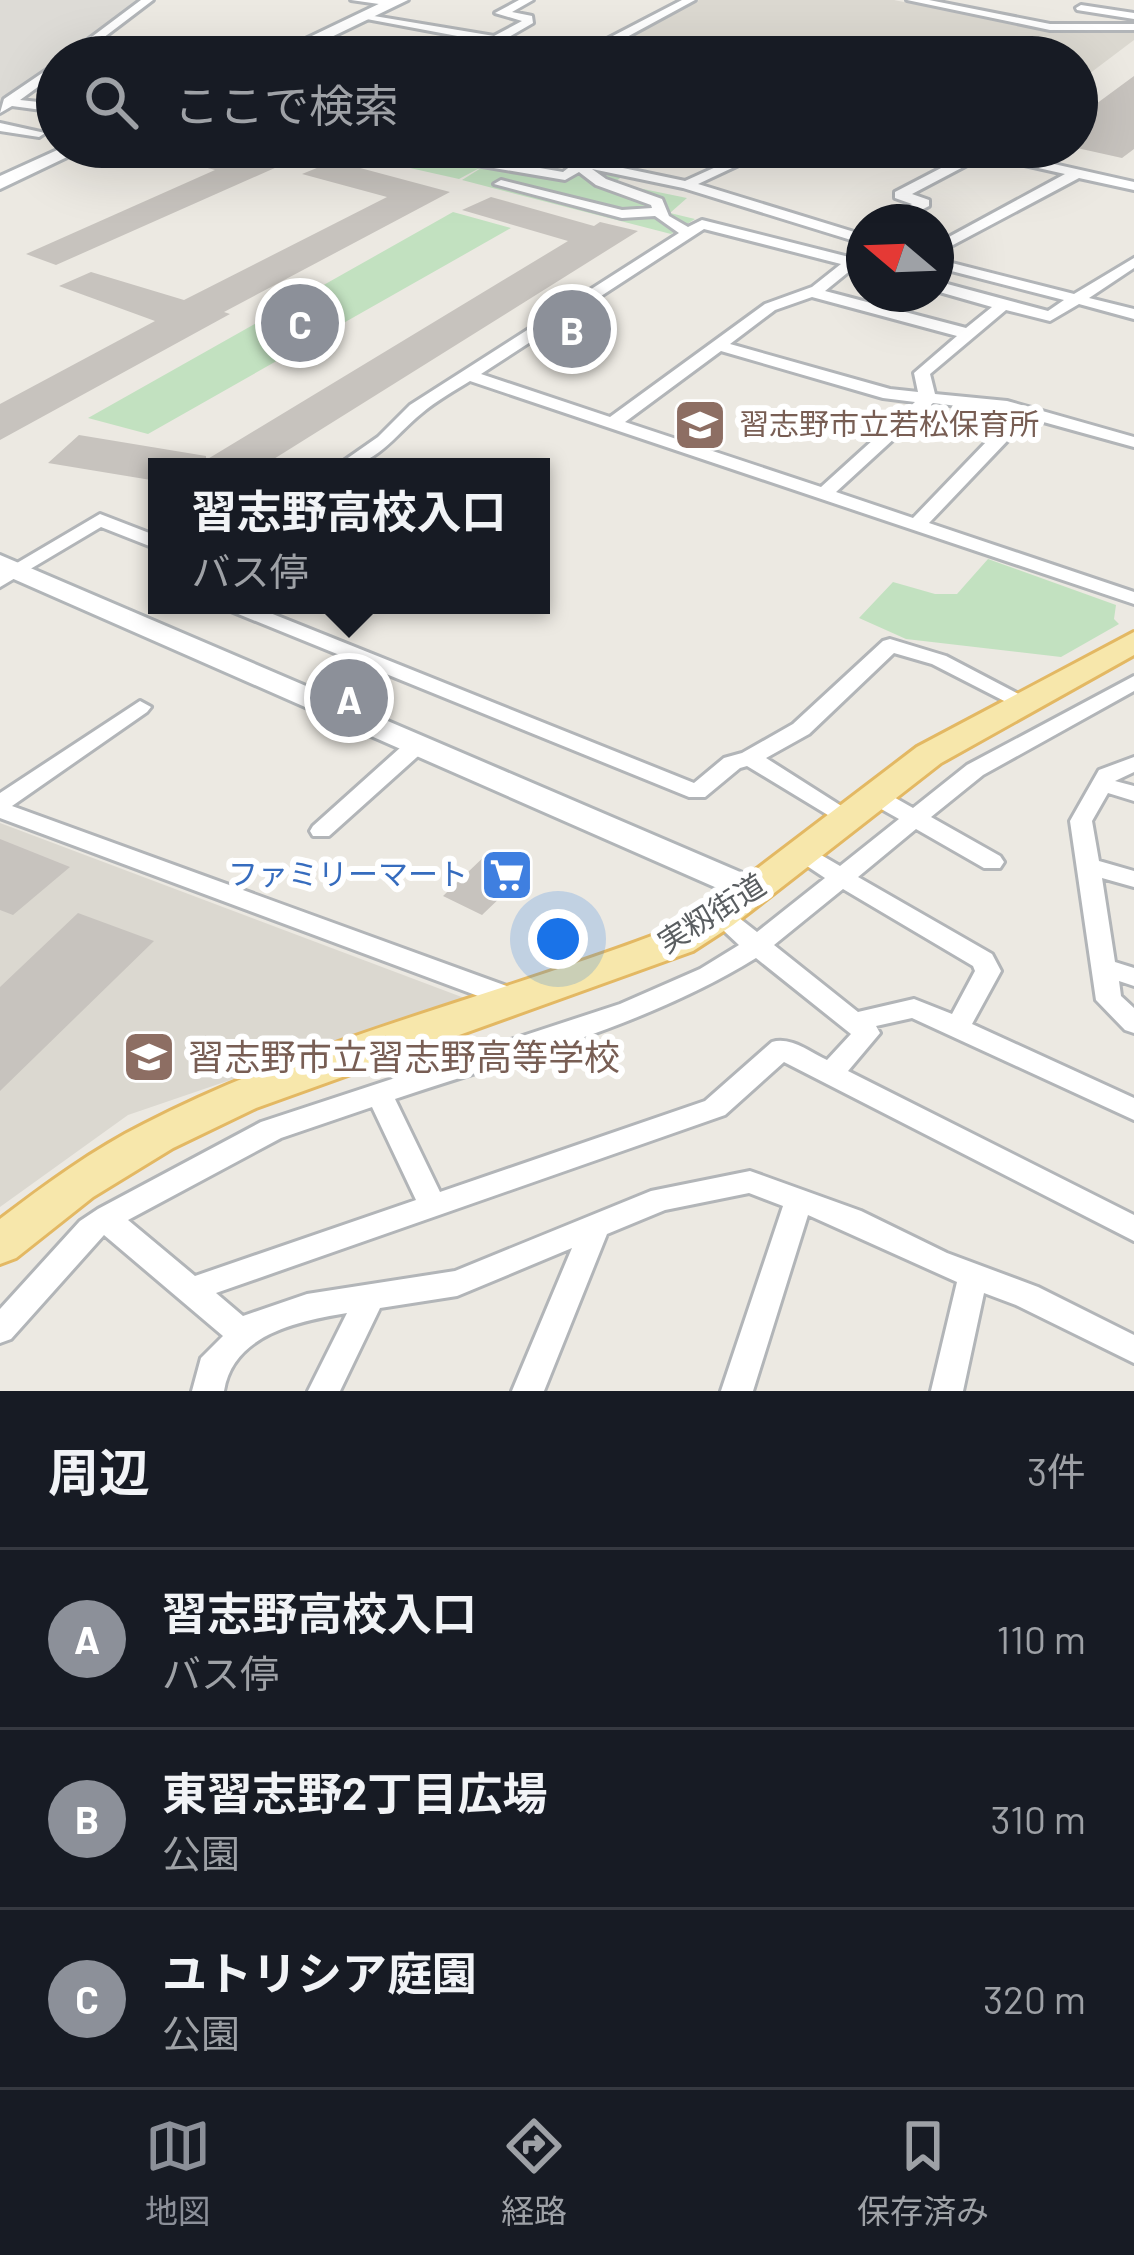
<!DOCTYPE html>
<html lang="ja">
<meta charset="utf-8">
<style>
:root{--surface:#171b24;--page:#242831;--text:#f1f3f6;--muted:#9ea1a6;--line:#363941;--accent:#8c9099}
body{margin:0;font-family:Barlow,"Noto Sans JP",sans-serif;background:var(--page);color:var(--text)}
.compass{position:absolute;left:846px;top:204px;width:108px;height:108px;border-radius:50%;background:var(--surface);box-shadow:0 12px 48px #0002;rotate:289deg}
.you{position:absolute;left:558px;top:939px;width:42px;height:42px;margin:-30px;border:9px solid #fff;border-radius:50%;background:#1a73e8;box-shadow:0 0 0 18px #1a73e833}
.badge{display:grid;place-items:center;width:78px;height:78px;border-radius:50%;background:var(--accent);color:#fff;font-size:39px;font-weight:700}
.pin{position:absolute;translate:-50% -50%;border:6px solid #fff;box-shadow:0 3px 12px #0006}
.popup{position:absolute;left:148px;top:458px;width:402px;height:156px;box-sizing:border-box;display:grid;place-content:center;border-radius:0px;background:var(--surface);filter:drop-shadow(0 3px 9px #0005);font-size:39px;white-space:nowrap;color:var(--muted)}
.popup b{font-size:45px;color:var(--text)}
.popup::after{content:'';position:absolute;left:50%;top:100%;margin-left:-24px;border:24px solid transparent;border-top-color:var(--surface)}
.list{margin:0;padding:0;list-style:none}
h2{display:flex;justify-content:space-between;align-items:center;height:156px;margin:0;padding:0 48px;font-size:51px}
h2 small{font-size:39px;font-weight:400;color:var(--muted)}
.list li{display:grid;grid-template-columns:78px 1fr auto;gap:36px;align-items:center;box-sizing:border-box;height:180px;padding:0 48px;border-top:3px solid var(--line)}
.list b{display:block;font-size:45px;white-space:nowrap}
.list p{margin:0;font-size:39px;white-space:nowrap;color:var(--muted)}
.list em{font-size:39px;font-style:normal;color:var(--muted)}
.icon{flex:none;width:66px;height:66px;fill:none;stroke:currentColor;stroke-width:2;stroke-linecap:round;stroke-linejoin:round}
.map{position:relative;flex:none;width:1134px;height:1391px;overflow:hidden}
.search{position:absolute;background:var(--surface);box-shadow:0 12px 48px #0002;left:36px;right:36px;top:36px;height:132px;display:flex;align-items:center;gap:30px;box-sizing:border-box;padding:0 42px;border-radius:66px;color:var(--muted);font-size:45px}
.sheet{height:696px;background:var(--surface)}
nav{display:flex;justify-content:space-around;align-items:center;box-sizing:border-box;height:168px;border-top:3px solid var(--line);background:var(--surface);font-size:33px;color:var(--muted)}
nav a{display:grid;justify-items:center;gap:6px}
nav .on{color:var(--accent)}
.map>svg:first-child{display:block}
</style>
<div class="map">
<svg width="1134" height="1391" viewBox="0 0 1134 1391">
<rect width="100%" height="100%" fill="#ece9e2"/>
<path fill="#dddbd6" d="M 0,0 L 140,0 L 0,102 Z"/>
<path fill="#dbd8d0" d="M 699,0 L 894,0 L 1046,30 L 1134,30 L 1134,40 L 1077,83 L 1077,57 L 591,57 Z
M 0,823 L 467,999 L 128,1115 L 0,1207 Z"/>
<path fill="#c2e1c0" d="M 316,147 L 423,147 L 561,173 L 574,164 L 625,174 L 614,183 L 687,198 L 670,213 L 695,219 L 671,234 L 462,180 L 489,163 L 459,179 Z
M 453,212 L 511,228 L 148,434 L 88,418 Z
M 988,559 L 1116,605 L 1114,619 L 1119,624 L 1061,657 L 906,639 L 859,618 L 893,582 L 935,594 L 957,594 Z"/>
<path fill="#c7c3be" d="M 1134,76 L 1134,149 L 1122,158 L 1077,148 L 1077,118 Z
M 154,147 L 215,147 L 286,163 L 56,265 L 26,254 L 215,170 L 153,153 Z
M 334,161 L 450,192 L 224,312 L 230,314 L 0,440 L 0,404 L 155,321 L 59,286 L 91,272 L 184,300 L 387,197 L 302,174 Z
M 491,197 L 594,226 L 600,222 L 638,231 L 261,467 L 157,467 L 157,481 L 48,463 L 79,435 L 206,456 L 206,460 L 568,241 L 462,210 Z
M 0,839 L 70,867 L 13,915 L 0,910 Z
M 491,850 L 530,869 L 482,915 L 443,896 Z
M 78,913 L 154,941 L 0,1091 L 0,987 Z"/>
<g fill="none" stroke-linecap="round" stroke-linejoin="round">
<g stroke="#b2b5b8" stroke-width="6">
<path id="street" d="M 141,0 L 153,0 L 78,57 L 65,57 Z
M 351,0 L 394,0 L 398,3 L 393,6 Z
M 519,0 L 533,0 L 512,12 L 532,16 L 533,23 L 507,38 L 584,51 L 682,0 L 695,0 L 590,57 L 497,43 L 471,57 L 456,57 L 484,41 L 356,17 L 362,14 L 494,36 L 522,21 L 495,13 Z
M 907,0 L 929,0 L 1050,24 L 1134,24 L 1134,30 L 1050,30 Z
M 1081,5 L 1134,13 L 1134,19 L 1077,10 L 1076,8 Z
M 57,63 L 57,73 L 20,100 L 57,104 L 57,112 L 12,106 L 0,113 L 4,99 Z
M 0,123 L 45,133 L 39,137 L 0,131 Z
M 333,147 L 352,147 L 354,149 L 347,153 Z
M 388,147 L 417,147 L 563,172 L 572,165 L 500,147 L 525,147 L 609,165 L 641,147 L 657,147 L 623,168 L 685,181 L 760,147 L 777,147 L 698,184 L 864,235 L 864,244 L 683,188 L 592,169 L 606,179 L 662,199 L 669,216 L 688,227 L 702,220 L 857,259 L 857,265 L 825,291 L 966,328 L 992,307 L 936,291 L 936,281 L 1048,311 L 1064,300 L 936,267 L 936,259 L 1074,294 L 1134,258 L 1134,268 L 1089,298 L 1134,309 L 1134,319 L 1079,304 L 1050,321 L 1006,310 L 930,374 L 935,394 L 1007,401 L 1134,437 L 1134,447 L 1029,418 L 929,523 L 1134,592 L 1134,604 L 470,381 C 454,391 436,401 422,413 C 392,437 377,467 335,467 L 378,437 L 410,405 L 679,233 L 655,216 L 622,218 L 494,184 L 501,180 L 622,210 L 652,208 L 651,205 L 596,185 L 579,172 L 565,180 L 394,151 ZM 704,229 L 841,264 L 812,287 L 765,304 L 610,417 L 481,374 ZM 812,297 L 957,336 L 914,373 L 918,392 L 890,389 L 730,344 L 775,310 ZM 721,351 L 883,398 L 915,402 L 821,487 L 625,422 ZM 933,403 L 1014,413 L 913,518 L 836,492 Z
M 955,147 L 978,147 L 1134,182 L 1134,190 L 1079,178 L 936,254 L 936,244 L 1065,174 L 984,156 L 912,194 L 929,200 L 929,206 L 898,222 L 880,222 L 912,204 L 895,198 L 895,192 L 970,153 Z
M 100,514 L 157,536 L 157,549 L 101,527 L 0,587 L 0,573 Z
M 223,605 L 250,605 L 694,783 L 724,758 L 742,753 L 793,724 L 883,641 L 890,639 L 946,656 L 1032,701 L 1021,707 L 1014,706 L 932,664 L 894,653 L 809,734 L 766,758 L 854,814 L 857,819 L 854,824 L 846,826 L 747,766 L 740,768 L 705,797 L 689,797 L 226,609 Z
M 1134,676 L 1134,691 L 983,775 L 931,817 L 1000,856 L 1004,862 L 1000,868 L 984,868 L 916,829 L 858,877 L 992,954 L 1001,971 L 972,1024 L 1134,1098 L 1134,1120 L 912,1018 L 876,1026 L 880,1033 L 848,1071 L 1134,1215 L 1134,1241 L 784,1062 L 725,1115 L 216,1293 L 243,1316 L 307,1294 L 455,1271 L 651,1191 L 750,1171 L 861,1211 L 947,1253 L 1038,1287 L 1134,1335 L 1134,1363 L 1016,1305 L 984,1293 L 963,1391 L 931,1391 L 957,1282 L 808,1215 L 753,1391 L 721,1391 L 783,1206 L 749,1193 L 665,1210 L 607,1234 L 544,1391 L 512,1391 L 572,1248 L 457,1296 L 380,1308 L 340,1391 L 308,1391 L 347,1313 C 299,1321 233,1334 224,1391 L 192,1391 L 201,1358 L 223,1336 L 104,1235 L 11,1339 L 0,1343 L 0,1309 L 80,1221 L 98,1209 L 261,1122 L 620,1004 L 700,969 L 739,945 L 708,916 L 711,910 L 729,910 L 757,932 L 825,878 L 789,854 L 793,848 L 809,848 L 840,866 L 899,819 L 867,801 L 864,796 L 867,791 L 883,791 L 913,808 L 967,765 ZM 843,889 L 973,966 L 975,971 L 952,1014 L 914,999 L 858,1012 L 774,945 ZM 756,958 L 851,1034 L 827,1060 C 810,1052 790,1036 772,1042 L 705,1101 L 440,1192 L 395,1099 C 517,1058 646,1026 756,958 ZM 372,1107 L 416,1200 L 195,1276 L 128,1220 L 281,1138 Z
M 140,701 L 151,707 L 147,712 L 12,806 L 523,992 L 527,999 L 523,1006 L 514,1008 L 505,1006 L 0,818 L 0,793 Z
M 418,737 L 426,739 L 429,744 L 426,749 L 329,836 L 313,836 L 310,831 L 313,826 L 410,739 Z
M 1134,757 L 1134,772 L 1115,781 L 1134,786 L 1134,801 L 1108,793 L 1092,821 L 1099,861 L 1134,871 L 1134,887 L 1102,878 L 1115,962 L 1134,968 L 1134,986 L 1119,981 L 1121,996 L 1134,1008 L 1134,1033 L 1125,1030 L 1096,1000 L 1070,821 L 1099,770 Z"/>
</g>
<g stroke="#b1b5b8" stroke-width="6">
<path id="secondary" d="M 387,0 L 408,0 L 290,57 L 268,57 Z
M 64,147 L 88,147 L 0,189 L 0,176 Z
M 0,555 L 766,883 L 771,891 L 766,899 L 742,899 L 0,573 Z"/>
</g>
<g stroke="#e3b863" stroke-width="6">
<path id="primary" d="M 1134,632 L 1134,655 L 941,763 L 733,925 L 693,951 L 256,1108 L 173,1148 L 93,1197 L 16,1258 L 0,1264 L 0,1219 C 46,1184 92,1150 144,1124 C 308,1039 493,997 665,931 L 707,907 L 917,747 Z"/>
</g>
<use href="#street" fill="#fff" fill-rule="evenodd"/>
<use href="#secondary" fill="#fff" fill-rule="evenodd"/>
<use href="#primary" fill="#f7e7ab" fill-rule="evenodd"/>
</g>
<defs>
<g id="school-square" transform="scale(2.7)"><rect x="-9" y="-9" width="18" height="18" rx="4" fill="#8d6e63" stroke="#fff"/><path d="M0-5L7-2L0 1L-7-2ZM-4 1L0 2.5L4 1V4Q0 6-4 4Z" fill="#fff"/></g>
<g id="supermarket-square" transform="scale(2.7)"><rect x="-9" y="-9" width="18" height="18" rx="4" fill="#3f7fe0" stroke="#fff"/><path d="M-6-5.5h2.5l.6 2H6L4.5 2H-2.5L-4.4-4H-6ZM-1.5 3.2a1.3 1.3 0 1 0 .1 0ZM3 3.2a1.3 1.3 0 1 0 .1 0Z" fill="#fff"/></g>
</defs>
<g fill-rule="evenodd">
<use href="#school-square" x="700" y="425"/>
<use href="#supermarket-square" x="507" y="875"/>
<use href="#school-square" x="149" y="1057"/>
</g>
<g text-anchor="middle" stroke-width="12" stroke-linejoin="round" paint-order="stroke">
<g font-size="30" fill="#785e54" stroke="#fff" text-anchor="start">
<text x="739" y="435">習志野市立若松保育所</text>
</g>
<g font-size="30" fill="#366cbe" stroke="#fff" text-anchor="end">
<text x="468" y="885">ファミリーマート</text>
</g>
<g font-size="30" fill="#5a5e61" stroke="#fff">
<text transform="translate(712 914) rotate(-32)" y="10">実籾街道</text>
</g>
<g font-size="36" fill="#785e54" stroke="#fff" text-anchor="start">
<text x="188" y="1070">習志野市立習志野高等学校</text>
</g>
</g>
</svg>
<svg class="compass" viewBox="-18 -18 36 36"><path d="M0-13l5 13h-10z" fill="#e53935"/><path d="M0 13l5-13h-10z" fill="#9ea1a6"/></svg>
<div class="you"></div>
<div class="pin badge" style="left:349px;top:698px">A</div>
<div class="popup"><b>習志野高校入口</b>バス停</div>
<div class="pin badge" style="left:572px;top:329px">B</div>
<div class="pin badge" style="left:300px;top:323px">C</div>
<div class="search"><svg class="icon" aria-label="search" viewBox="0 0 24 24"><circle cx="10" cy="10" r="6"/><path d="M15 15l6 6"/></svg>ここで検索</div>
</div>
<section class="sheet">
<h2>周辺<small>3件</small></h2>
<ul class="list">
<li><span class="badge">A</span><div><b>習志野高校入口</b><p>バス停</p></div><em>110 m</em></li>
<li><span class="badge">B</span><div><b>東習志野2丁目広場</b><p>公園</p></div><em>310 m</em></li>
<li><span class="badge">C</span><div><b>ユトリシア庭園</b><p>公園</p></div><em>320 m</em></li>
</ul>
</section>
<nav>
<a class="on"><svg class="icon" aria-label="map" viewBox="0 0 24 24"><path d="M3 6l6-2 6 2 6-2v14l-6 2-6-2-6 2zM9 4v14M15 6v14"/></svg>地図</a>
<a><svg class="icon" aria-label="directions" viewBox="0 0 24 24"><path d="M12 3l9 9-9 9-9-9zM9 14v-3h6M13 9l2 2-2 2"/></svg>経路</a>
<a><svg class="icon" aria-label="saved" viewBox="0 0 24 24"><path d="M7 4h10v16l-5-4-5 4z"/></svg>保存済み</a>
</nav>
